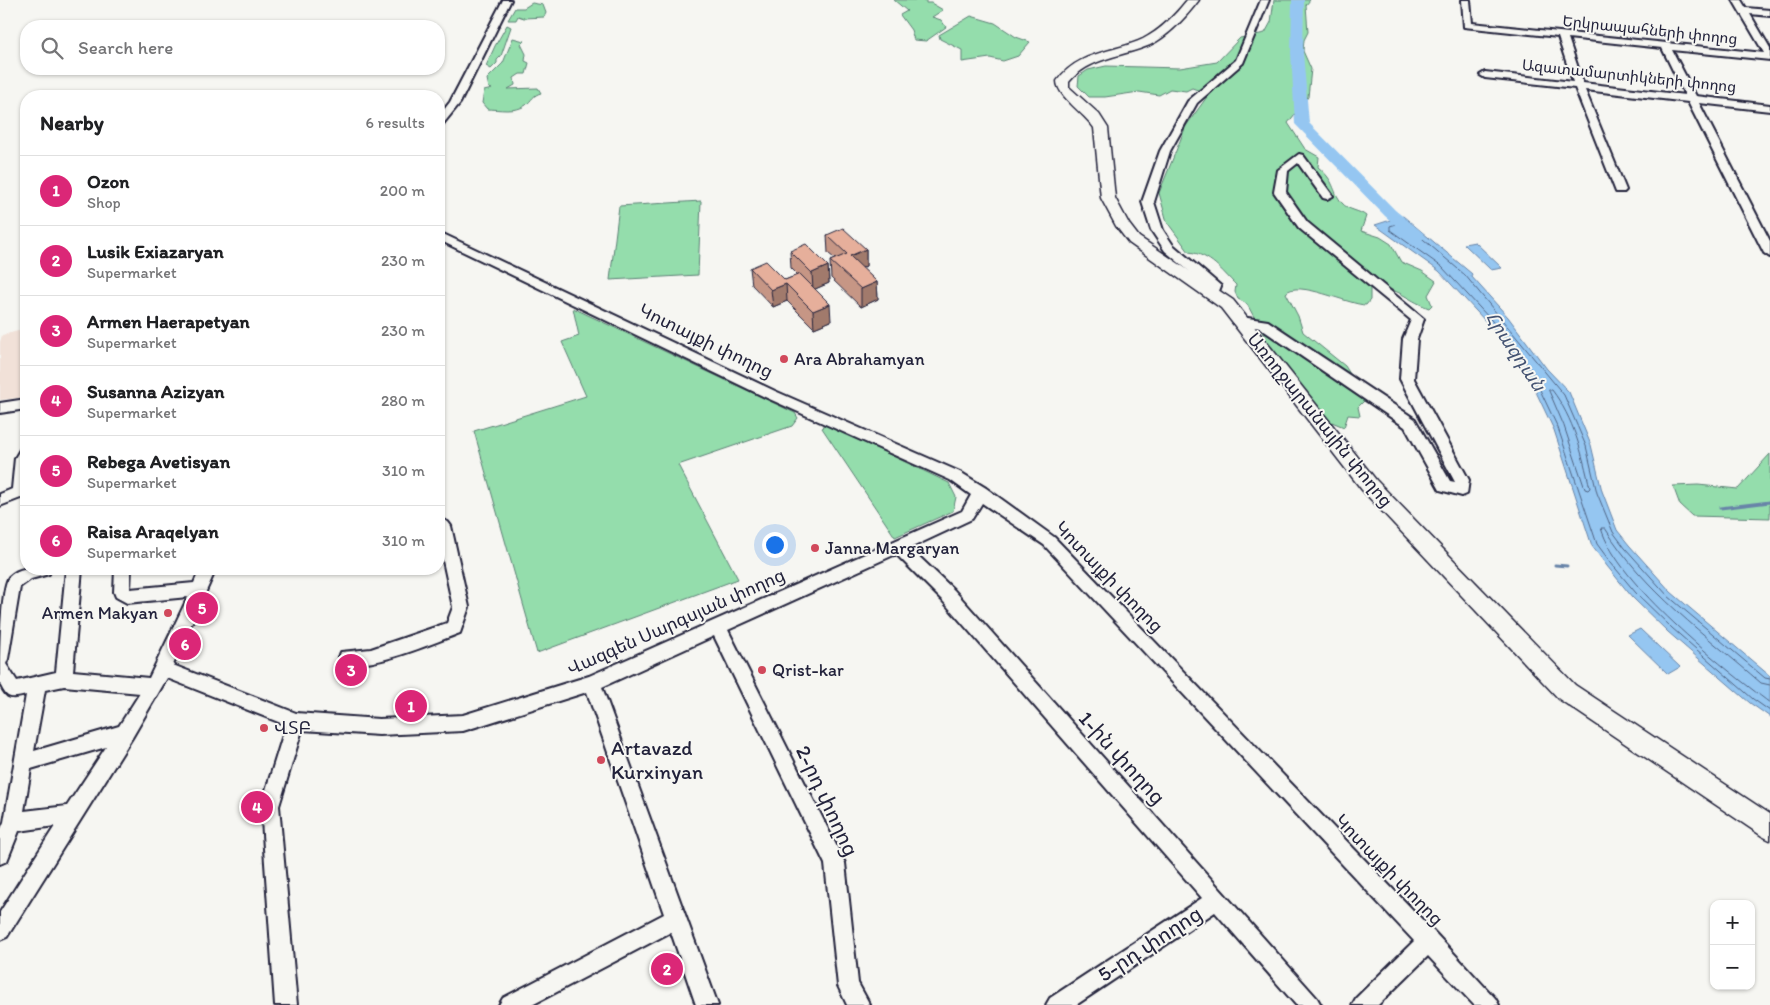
<!DOCTYPE html>
<meta charset="utf-8">
<style>
:root{--surface:#fff;--page:#f6f6f6;--text:#202124;--muted:#757577;--line:#e0e0e0;--accent:#db2777}
body{margin:0;font-family:Itim,"Noto Sans Armenian",sans-serif;background:var(--page);color:var(--text)}
.controls{position:absolute;right:15px;bottom:15px;display:grid;overflow:hidden;border-radius:10px;box-shadow:0 1px 4px #0004}
.controls button{width:45px;height:45px;display:grid;place-items:center;padding:0;border:0;border-bottom:1px solid var(--line);background:var(--surface);color:var(--text);font:25px sans-serif}
.you{position:absolute;left:774px;top:544px;width:18px;height:18px;margin:-12px;border:4px solid #fff;border-radius:50%;background:#1a73e8;box-shadow:0 0 0 8px #1a73e833}
.badge{display:grid;place-items:center;width:32px;height:32px;border-radius:50%;background:var(--accent);color:#fff;font-size:16px;font-weight:700}
.pin{position:absolute;translate:-50% -50%;border:2px solid #fff;box-shadow:0 1px 5px #0006}
.list{margin:0;padding:0;list-style:none}
h2{display:flex;justify-content:space-between;align-items:center;height:65px;margin:0;padding:0 20px;font-size:21px}
h2 small{font-size:16px;font-weight:400;color:var(--muted)}
.list li{display:grid;grid-template-columns:32px 1fr auto;gap:15px;align-items:center;box-sizing:border-box;height:70px;padding:0 20px;border-top:1px solid var(--line)}
.list b{display:block;font-size:19px;white-space:nowrap}
.list p{margin:0;font-size:16px;white-space:nowrap;color:var(--muted)}
.list em{font-size:16px;font-style:normal;color:var(--muted)}
.icon{flex:none;width:28px;height:28px;fill:none;stroke:currentColor;stroke-width:2;stroke-linecap:round;stroke-linejoin:round}
.map{position:relative;flex:none;width:1770px;height:1005px;overflow:hidden}
.search{position:absolute;background:var(--surface);box-shadow:0 1px 4px #0004;left:20px;top:20px;width:425px;height:55px;display:flex;align-items:center;gap:12px;box-sizing:border-box;padding:0 18px;border-radius:20px;color:var(--muted);font-size:19px}
.panel{position:absolute;background:var(--surface);box-shadow:0 1px 4px #0004;left:20px;top:90px;width:425px;height:485px;border-radius:20px}
.map>svg:first-child{display:block}
</style>
<div class="map">
<svg width="1770" height="1005" viewBox="0 0 1770 1005">
<rect width="100%" height="100%" fill="#f6f6f2"/>
<filter id="ink" filterUnits="userSpaceOnUse"><feTurbulence type="fractalNoise" baseFrequency=".02" numOctaves="2"/><feDisplacementMap in="SourceGraphic" scale="10" xChannelSelector="R" yChannelSelector="G"/><feConvolveMatrix kernelMatrix="1 2 1 2 8 2 1 2 1" color-interpolation-filters="sRGB"/></filter>
<g filter="url(#ink)">
<path fill="#f1e1d8" d="M 26,329 L 26,397 L 0,400 L 0,342 L 2,335 Z"/>
<path fill="#94ddac" stroke="#5b8074" d="M 894,0 L 926,0 L 926,3 L 931,3 L 943,10 L 932,17 L 941,20 L 946,27 L 926,41 L 914,40 L 911,30 L 900,15 L 907,11 Z
M 1274,0 L 1310,0 L 1306,5 L 1308,32 L 1304,40 L 1303,51 L 1311,69 L 1308,97 L 1288,123 L 1305,149 L 1319,157 L 1318,167 C 1336,182 1331,189 1342,203 C 1349,211 1359,210 1366,216 L 1361,231 L 1380,237 L 1391,244 L 1401,262 L 1422,271 L 1436,281 L 1428,295 L 1432,305 L 1429,308 C 1404,299 1399,286 1370,288 L 1370,300 L 1366,305 C 1349,305 1297,279 1286,293 L 1298,316 L 1303,332 L 1345,366 L 1366,399 L 1358,407 L 1360,416 L 1348,415 L 1344,427 L 1327,420 L 1268,343 L 1247,304 L 1238,299 L 1235,292 L 1236,285 C 1221,270 1211,255 1189,252 L 1167,222 L 1159,193 L 1186,126 L 1209,94 L 1192,88 L 1186,91 L 1170,89 L 1159,95 L 1139,92 L 1105,97 L 1089,97 L 1078,86 L 1079,76 L 1088,70 L 1106,66 L 1180,68 L 1217,62 L 1240,38 L 1265,33 L 1271,22 Z
M 532,3 L 543,5 L 546,13 L 544,17 L 524,18 L 518,16 L 516,20 L 508,20 L 515,8 L 524,8 Z
M 971,16 L 995,23 L 1016,37 L 1030,42 L 1018,56 L 1003,61 L 990,58 L 962,62 L 962,50 L 940,39 L 939,35 Z
M 507,25 L 511,27 L 501,56 L 497,60 L 497,63 L 491,69 L 486,66 L 495,46 Z
M 513,38 L 524,41 L 521,44 L 526,54 L 525,61 L 529,63 L 526,74 L 520,74 L 514,78 L 515,85 L 508,89 L 538,88 L 541,93 C 533,95 532,100 526,105 C 516,113 498,109 487,109 L 482,103 L 484,91 L 492,89 L 489,88 L 487,79 L 503,63 Z
M 701,201 L 698,275 L 610,280 L 619,206 Z
M 573,308 L 795,413 L 798,418 L 792,426 L 678,465 L 738,579 L 537,653 L 474,431 L 586,396 L 562,342 L 579,336 Z
M 824,423 L 949,483 L 956,497 L 953,511 L 895,537 L 822,428 Z
M 1770,454 L 1770,518 L 1692,516 L 1680,505 L 1673,486 L 1698,485 L 1738,489 Z"/>
<path fill="#95c6f1" stroke="#6784a8" d="M 1403,216 L 1472,274 L 1471,276 L 1508,317 L 1547,369 L 1569,392 L 1591,445 L 1602,491 L 1617,530 L 1629,545 L 1671,592 L 1770,676 L 1770,717 L 1750,703 L 1668,632 L 1632,597 L 1607,566 L 1592,546 L 1554,430 L 1528,375 L 1513,351 L 1439,271 L 1375,225 Z
M 1475,242 L 1502,268 L 1491,270 L 1464,244 Z
M 1640,629 L 1680,667 L 1668,674 L 1628,635 Z"/>
<g fill="none" stroke-linecap="round" stroke-linejoin="round">
<path stroke="#506484" stroke-width="1" d="M 1549,390 L 1552,390 C 1574,419 1582,453 1590,488 L 1588,490 L 1585,489 L 1564,426 Z
M 1770,679 L 1765,678 L 1668,596 L 1625,548 L 1613,532 L 1597,493 L 1586,446 L 1564,395 L 1465,275 L 1403,222 L 1390,226 L 1390,230 L 1442,267 L 1517,348 L 1532,373 L 1558,428 L 1597,544 L 1611,563 L 1636,593 L 1672,628 L 1753,699 L 1770,711
M 1770,685 L 1761,683 C 1706,635 1644,591 1605,528 L 1601,528 C 1618,584 1722,667 1770,703"/>
<path stroke="#6784a8" stroke-width="3" d="M 1720,508 L 1770,502
M 1555,565 L 1567,566"/>
<path fill="#95c6f1" fill-rule="evenodd" d="M 1292,0 L 1304,0 L 1303,53 L 1309,123 L 1395,210 L 1423,233 L 1425,236 L 1423,239 L 1411,239 L 1385,216 L 1295,124 L 1291,53 Z"/>
<g stroke="#22223b" stroke-width="4">
<path id="minor" d="M 503,0 L 511,0 L 460,103 L 443,124 L 439,125 L 439,116 L 450,102 Z
M 1261,0 L 1269,0 L 1243,63 L 1197,103 L 1170,151 L 1154,202 L 1163,230 L 1173,245 L 1221,286 L 1217,296 L 1213,297 L 1207,293 L 1208,287 L 1165,251 L 1151,230 L 1142,202 L 1160,151 L 1188,101 L 1236,60 Z
M 1462,0 L 1470,0 L 1472,23 L 1764,53 L 1733,0 L 1741,0 L 1746,8 L 1770,10 L 1770,16 L 1750,14 L 1770,48 L 1770,60 L 1672,50 L 1696,96 L 1770,105 L 1770,111 L 1699,103 L 1770,241 L 1770,257 L 1764,253 L 1688,102 L 1585,90 L 1626,190 L 1624,192 L 1616,192 L 1575,88 L 1485,78 L 1480,75 L 1485,72 L 1573,82 L 1558,37 L 1464,27 ZM 1568,38 L 1662,48 L 1685,95 L 1583,83 Z
M 1299,154 L 1303,155 L 1333,196 L 1327,199 L 1323,198 L 1298,163 L 1288,171 L 1286,192 L 1307,222 L 1424,319 L 1417,339 L 1414,379 L 1469,480 L 1467,494 L 1462,496 L 1440,490 L 1405,427 L 1260,328 L 1241,325 L 1235,321 L 1241,317 L 1268,321 L 1415,419 L 1450,481 L 1455,482 L 1400,379 L 1403,339 L 1411,320 L 1299,228 L 1274,192 L 1278,170 Z
M 439,232 L 775,391 L 960,472 L 986,488 L 1054,537 L 1436,934 L 1495,998 L 1499,1005 L 1474,1005 L 1428,956 L 1378,1005 L 1352,1005 L 1356,998 L 1414,941 L 1044,545 L 982,503 L 972,519 L 910,548 L 954,590 L 1317,998 L 1321,1005 L 1296,1005 L 1215,912 L 1076,1005 L 1046,1005 L 1050,998 L 1202,898 L 942,600 L 896,554 L 728,630 L 845,863 L 858,983 L 870,1005 L 847,1005 L 838,986 L 825,864 L 714,636 L 602,687 L 718,1005 L 696,1005 L 671,932 L 532,1005 L 499,1005 L 503,998 L 664,914 L 587,692 L 463,731 L 379,735 L 302,730 L 279,806 L 297,1005 L 275,1005 L 261,806 L 286,725 L 167,678 L 132,738 L 7,937 L 0,940 L 0,912 L 55,826 L 19,831 L 7,861 L 0,864 L 0,831 L 4,822 L 26,695 C 21,696 13,699 8,696 C 5,694 1,687 0,683 C 0,665 0,589 9,577 C 21,565 35,568 51,569 L 49,574 L 31,579 L 20,587 L 8,659 L 6,664 L 17,681 L 56,672 L 66,569 L 82,569 L 73,671 L 149,678 L 188,597 L 127,603 L 116,597 L 114,592 L 115,569 L 131,569 L 130,589 L 194,583 L 200,569 L 216,569 L 173,665 L 296,713 L 379,719 L 463,715 L 589,676 L 962,511 L 971,495 L 950,480 L 765,397 L 439,240 ZM 64,686 L 140,693 L 119,726 L 34,751 L 45,690 ZM 106,747 L 67,806 L 24,811 L 31,769 Z
M 26,399 L 26,409 L 0,413 L 0,403 Z
M 26,447 L 26,496 L 0,506 L 0,494 L 12,489 L 15,458 L 21,448 Z
M 439,518 L 448,522 L 451,526 L 469,607 L 460,633 C 433,643 367,672 341,662 L 339,657 L 341,652 L 371,649 L 447,623 L 453,607 L 439,542 Z"/>
</g>
<g stroke="#22223b" stroke-width="3">
<path id="major" d="M 1187,0 L 1199,0 C 1186,17 1169,36 1150,45 C 1122,57 1090,57 1069,82 L 1069,87 L 1099,114 L 1108,128 L 1115,198 L 1129,224 L 1139,237 L 1233,300 L 1376,480 L 1575,685 L 1770,814 L 1770,840 L 1762,836 L 1559,699 L 1362,490 L 1221,308 L 1129,243 L 1116,226 L 1101,198 L 1094,128 C 1085,114 1057,96 1057,81 C 1078,51 1113,53 1143,39 C 1161,30 1175,15 1187,0 Z"/>
</g>
<use href="#minor" fill="#f6f6f2" fill-rule="evenodd"/>
<use href="#major" fill="#f6f6f2" fill-rule="evenodd"/>
</g>
<path fill="#c69685" stroke="#22223b" d="M 827,235 L 866,249 L 866,266 L 862,268 L 877,282 L 878,299 L 861,307 L 831,278 L 830,261 L 835,259 L 828,253 Z
M 790,251 L 828,266 L 829,283 L 815,289 L 831,321 L 814,328 L 787,301 L 773,307 L 752,285 L 750,268 L 785,280 L 798,275 L 791,268 Z"/>
<path fill="#a17a6c" stroke="#22223b" d="M 866,249 L 866,266 L 850,273 L 850,256 Z
M 828,266 L 829,283 L 813,290 L 812,273 Z
M 877,282 L 878,299 L 861,307 L 861,289 Z
M 786,284 L 787,301 L 773,307 L 771,290 Z
M 830,304 L 831,321 L 814,328 L 813,311 Z"/>
<path fill="#e6af9b" stroke="#22223b" d="M 843,228 L 866,249 L 850,256 L 877,282 L 861,289 L 830,261 L 847,254 L 827,235 Z
M 806,244 L 828,266 L 812,273 L 790,251 Z
M 766,261 L 785,280 L 800,274 L 830,304 L 813,311 L 786,284 L 771,290 L 750,268 Z"/>
</g>
<g fill="#d1495b" stroke="#f6f6f2" stroke-width="2">
<circle cx="784" cy="359" r="5"/>
<circle cx="815" cy="548" r="5"/>
<circle cx="168" cy="613" r="5"/>
<circle cx="762" cy="670" r="5"/>
<circle cx="264" cy="728" r="5"/>
<circle cx="601" cy="760" r="5"/>
</g>
<g text-anchor="middle" stroke-width="4" stroke-linejoin="round" paint-order="stroke">
<g font-size="15" fill="#22223b" stroke="#f6f6f2">
<text transform="translate(1650 30) rotate(6)" y="5">Երկրապահների փողոց</text>
<text transform="translate(1629 76) rotate(6)" y="5">Ազատամարտիկների փողոց</text>
</g>
<g font-size="18" fill="#22223b" stroke="#f6f6f2">
<text transform="translate(706 341) rotate(26)" y="6">Կոտայքի փողոց</text>
<text transform="translate(1320 420) rotate(51)" y="6">Առողջարանային փողոց</text>
<text transform="translate(1109 577) rotate(46)" y="6">Կոտայքի փողոց</text>
<text transform="translate(676 622) rotate(-24)" y="6">Վազգեն Սարգսյան փողոց</text>
<text transform="translate(1389 870) rotate(46)" y="6">Կոտայքի փողոց</text>
</g>
<g font-size="18" fill="#22223b" stroke="#f6f6f2" text-anchor="start">
<text x="794" y="365">Ara Abrahamyan</text>
<text x="825" y="554">Janna Margaryan</text>
<text x="158" y="619" text-anchor="end">Armen Makyan</text>
<text x="772" y="676">Qrist-kar</text>
<text x="274" y="734">ՎՏԲ</text>
</g>
<g font-size="19" font-style="italic" fill="#445372" stroke="#f6f6f2">
<text transform="translate(1516 351) rotate(56)" y="7">Հրազդան</text>
</g>
<g font-size="21" fill="#22223b" stroke="#f6f6f2" text-anchor="start">
<text x="611" y="755">Artavazd<tspan x="611" dy="24">Kurxinyan</tspan></text>
</g>
<g font-size="21" fill="#22223b" stroke="#f6f6f2">
<text transform="translate(1122 758) rotate(48)" y="7">1-ին փողոց</text>
<text transform="translate(827 801) rotate(65)" y="7">2-րդ փողոց</text>
<text transform="translate(1150 944) rotate(-33)" y="7">5-րդ փողոց</text>
</g>
</g>
</svg>
<div class="controls">
<button>+</button>
<button>−</button>
</div>
<div class="you"></div>
<div class="pin badge" style="left:411px;top:706px">1</div>
<div class="pin badge" style="left:667px;top:969px">2</div>
<div class="pin badge" style="left:351px;top:670px">3</div>
<div class="pin badge" style="left:257px;top:807px">4</div>
<div class="pin badge" style="left:202px;top:608px">5</div>
<div class="pin badge" style="left:185px;top:644px">6</div>
<div class="search"><svg class="icon" aria-label="search" viewBox="0 0 24 24"><circle cx="10" cy="10" r="6"/><path d="M15 15l6 6"/></svg>Search here</div>
<section class="panel">
<h2>Nearby<small>6 results</small></h2>
<ul class="list">
<li><span class="badge">1</span><div><b>Ozon</b><p>Shop</p></div><em>200 m</em></li>
<li><span class="badge">2</span><div><b>Lusik Exiazaryan</b><p>Supermarket</p></div><em>230 m</em></li>
<li><span class="badge">3</span><div><b>Armen Haerapetyan</b><p>Supermarket</p></div><em>230 m</em></li>
<li><span class="badge">4</span><div><b>Susanna Azizyan</b><p>Supermarket</p></div><em>280 m</em></li>
<li><span class="badge">5</span><div><b>Rebega Avetisyan</b><p>Supermarket</p></div><em>310 m</em></li>
<li><span class="badge">6</span><div><b>Raisa Araqelyan</b><p>Supermarket</p></div><em>310 m</em></li>
</ul>
</section>
</div>
